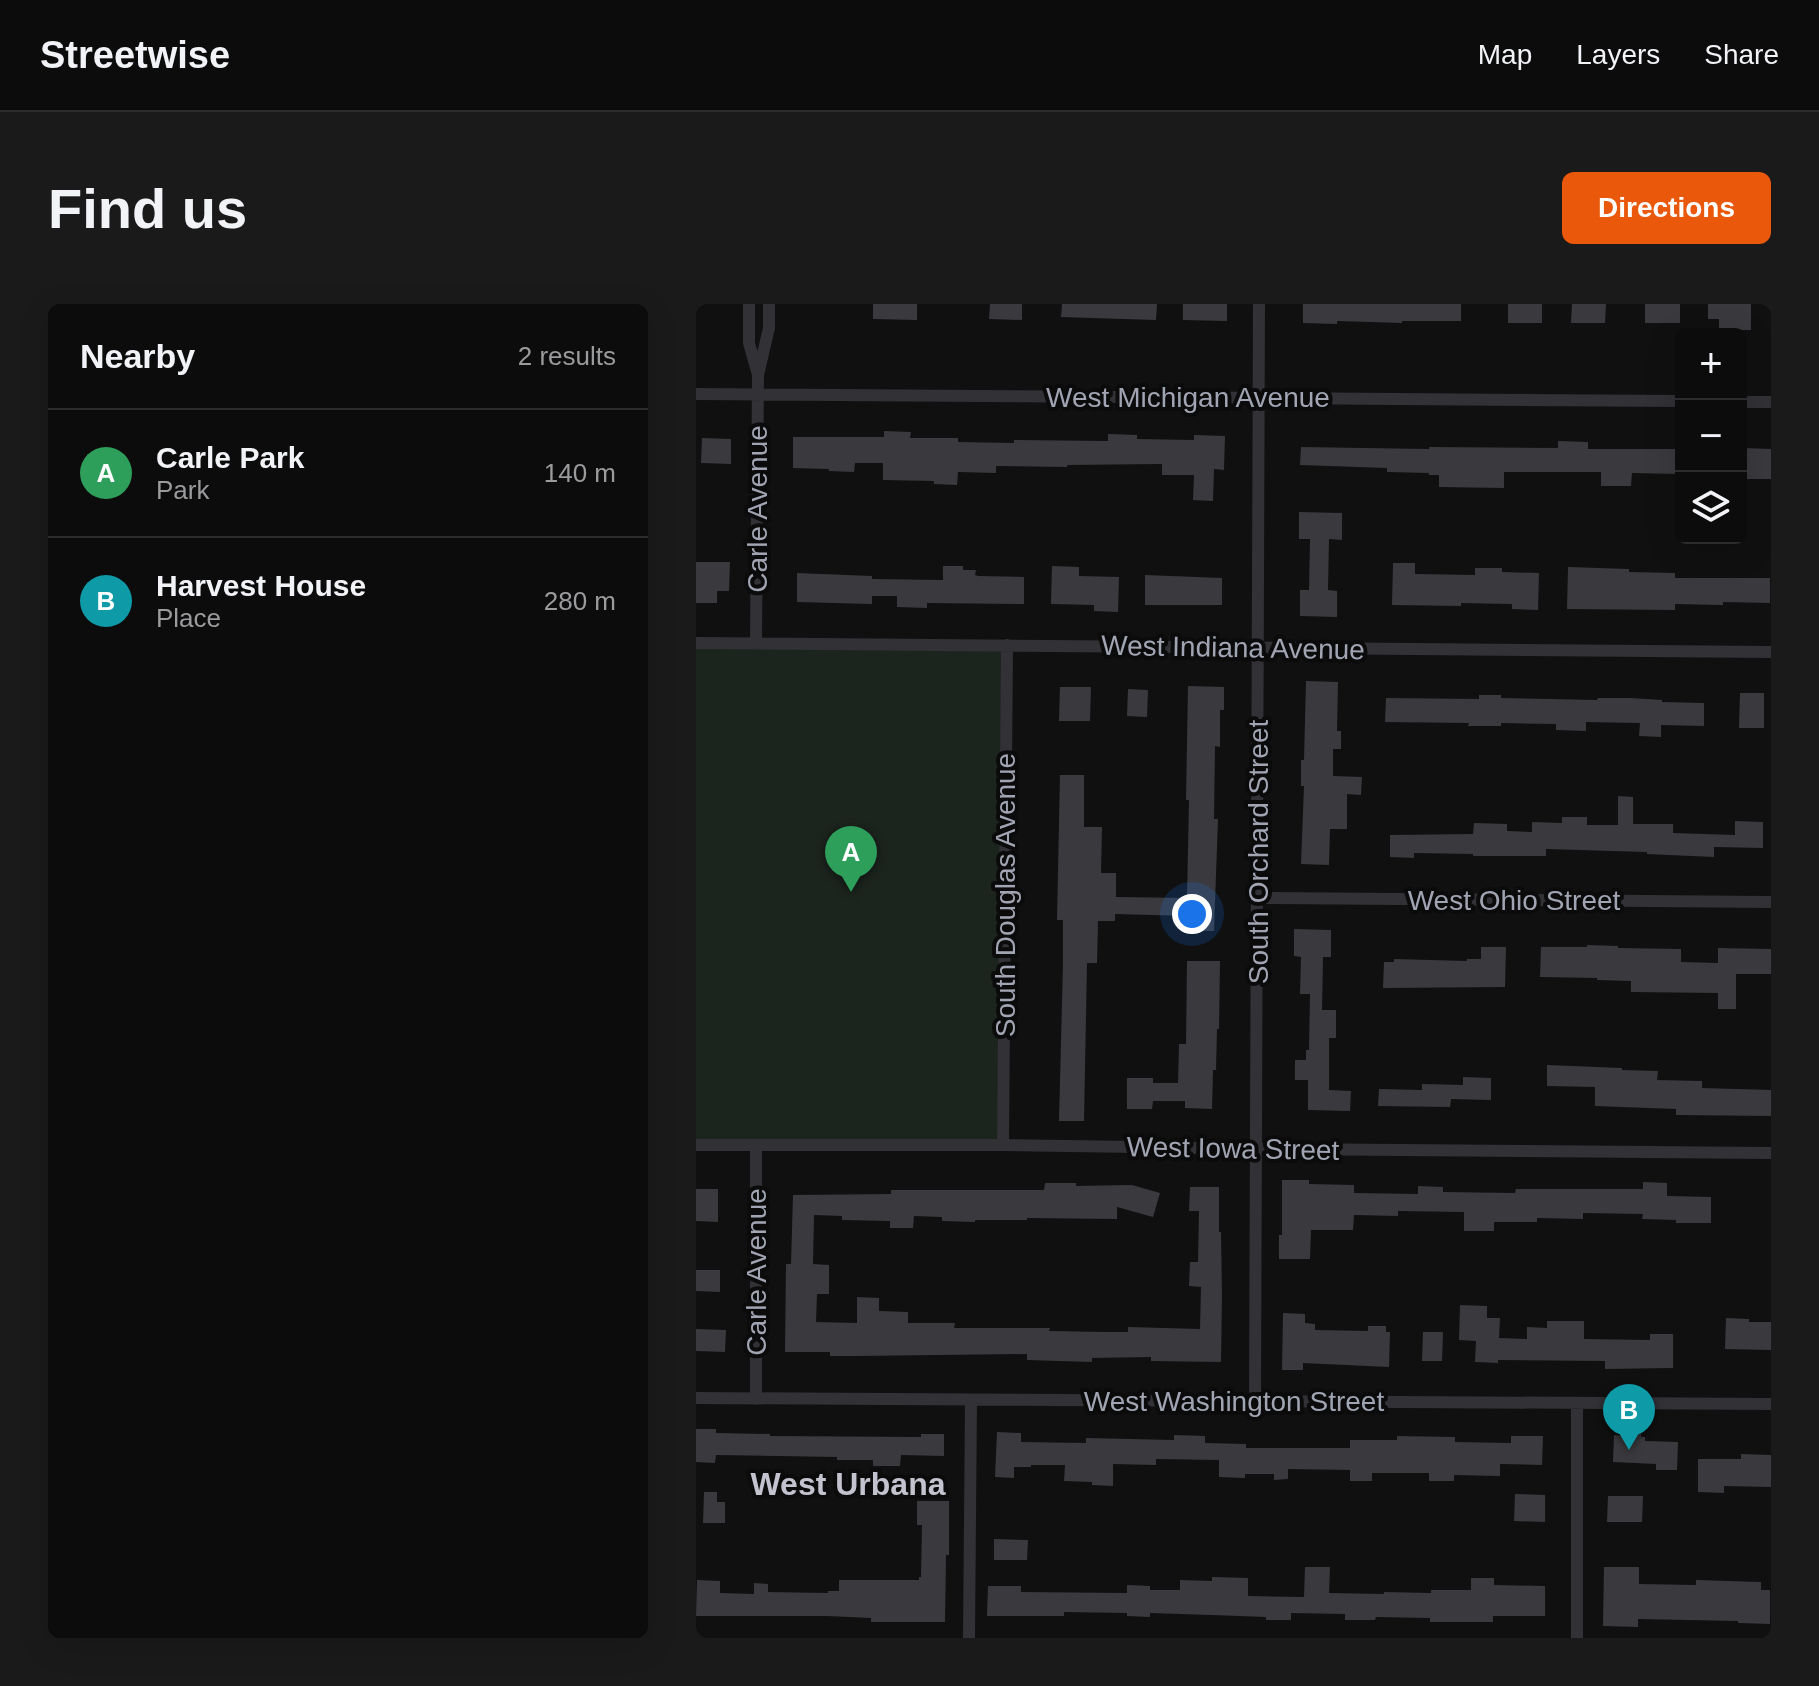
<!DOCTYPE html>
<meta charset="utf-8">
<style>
:root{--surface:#0c0c0d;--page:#1a1a1b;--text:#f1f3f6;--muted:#9a9b9d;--line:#2c2c2e;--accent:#ea580c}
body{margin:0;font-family:Arial,sans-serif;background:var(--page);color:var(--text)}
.controls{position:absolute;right:24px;top:24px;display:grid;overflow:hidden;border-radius:12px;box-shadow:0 8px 32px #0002}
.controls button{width:72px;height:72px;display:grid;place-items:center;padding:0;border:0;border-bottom:2px solid var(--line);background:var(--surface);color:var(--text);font:40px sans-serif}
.you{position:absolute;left:496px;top:610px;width:28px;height:28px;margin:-20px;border:6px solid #fff;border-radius:50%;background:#1a73e8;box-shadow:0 0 0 12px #1a73e833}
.badge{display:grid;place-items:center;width:52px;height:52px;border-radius:50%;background:var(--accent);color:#fff;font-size:26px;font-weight:700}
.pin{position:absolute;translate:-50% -66px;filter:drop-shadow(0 2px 4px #0008)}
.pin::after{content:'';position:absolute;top:42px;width:28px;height:24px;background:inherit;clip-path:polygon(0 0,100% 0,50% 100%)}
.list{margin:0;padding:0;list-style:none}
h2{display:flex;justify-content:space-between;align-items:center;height:104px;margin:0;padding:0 32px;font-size:34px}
h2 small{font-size:26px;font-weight:400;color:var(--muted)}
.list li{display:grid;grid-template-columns:52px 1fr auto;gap:24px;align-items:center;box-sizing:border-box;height:128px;padding:0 32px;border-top:2px solid var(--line)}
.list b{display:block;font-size:30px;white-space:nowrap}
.list p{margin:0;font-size:26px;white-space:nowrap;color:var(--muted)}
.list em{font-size:26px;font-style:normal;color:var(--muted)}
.icon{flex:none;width:44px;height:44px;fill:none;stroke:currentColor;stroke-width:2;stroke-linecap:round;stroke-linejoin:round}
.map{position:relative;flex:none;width:1075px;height:1334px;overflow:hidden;border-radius:12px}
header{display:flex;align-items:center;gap:48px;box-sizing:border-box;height:112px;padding:0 40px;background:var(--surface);border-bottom:2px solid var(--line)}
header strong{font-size:38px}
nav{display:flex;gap:44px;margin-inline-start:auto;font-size:28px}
.intro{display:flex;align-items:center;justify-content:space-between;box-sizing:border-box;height:192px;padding:0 48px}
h1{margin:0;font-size:56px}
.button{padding:20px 36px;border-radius:12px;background:var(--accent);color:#fff;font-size:28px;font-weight:700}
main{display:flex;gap:48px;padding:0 48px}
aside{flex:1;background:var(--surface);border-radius:12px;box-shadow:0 8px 32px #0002}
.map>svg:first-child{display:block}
</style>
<header>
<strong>Streetwise</strong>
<nav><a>Map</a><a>Layers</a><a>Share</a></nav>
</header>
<div class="intro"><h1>Find us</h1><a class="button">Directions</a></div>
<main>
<aside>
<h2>Nearby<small>2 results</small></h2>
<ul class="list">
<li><span class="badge" style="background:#2e9e5b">A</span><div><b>Carle Park</b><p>Park</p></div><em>140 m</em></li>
<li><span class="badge" style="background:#0f9aa8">B</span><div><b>Harvest House</b><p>Place</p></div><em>280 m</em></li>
</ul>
</aside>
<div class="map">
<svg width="1075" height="1334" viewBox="0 0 1075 1334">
<rect width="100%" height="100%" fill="#101011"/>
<path fill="#1c241e" d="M 0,338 L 311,341 L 307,841 L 0,836 Z"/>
<path fill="#3a3a3e" d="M 177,0 L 221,0 L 221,16 L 177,15 Z
M 294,0 L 326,0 L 326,16 L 293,15 Z
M 366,0 L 461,0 L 460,16 L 365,13 Z
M 487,0 L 531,0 L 531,17 L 487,16 Z
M 607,0 L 765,0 L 765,17 L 706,17 L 706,19 L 641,17 L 641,20 L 607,19 Z
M 812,0 L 846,0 L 846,19 L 812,19 Z
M 876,0 L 910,0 L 909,19 L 875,19 Z
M 949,0 L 984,0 L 984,19 L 949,19 Z
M 1012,0 L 1055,0 L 1055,26 L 1023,26 L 1023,15 L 1012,15 Z
M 188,127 L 215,128 L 214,134 L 262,134 L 262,138 L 318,139 L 318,136 L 412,137 L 412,130 L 441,131 L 441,135 L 498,136 L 498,131 L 529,132 L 528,166 L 518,165 L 517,197 L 497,196 L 498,171 L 466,171 L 466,160 L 371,161 L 371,163 L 300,162 L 300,169 L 262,168 L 261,181 L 238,180 L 238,177 L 187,176 L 187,159 L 159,159 L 158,168 L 133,167 L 133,165 L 97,164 L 97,133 L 188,133 Z
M 6,134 L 35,135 L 35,160 L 5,159 Z
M 862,137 L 892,138 L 892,145 L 983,145 L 982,170 L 936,169 L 935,182 L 905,182 L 905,168 L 808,168 L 808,184 L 743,183 L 743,171 L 733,171 L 733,169 L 691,168 L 691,164 L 604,161 L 605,143 L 733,145 L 733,143 L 862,144 Z
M 1048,144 L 1075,145 L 1075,175 L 1047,175 Z
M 603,208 L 646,209 L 646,236 L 633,235 L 632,286 L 641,287 L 641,313 L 604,312 L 604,286 L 613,286 L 614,235 L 603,235 Z
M 0,258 L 34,258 L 33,287 L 21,287 L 21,299 L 0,299 Z
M 697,259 L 719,259 L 719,270 L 779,271 L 779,264 L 806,264 L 806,268 L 843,269 L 842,306 L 816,305 L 816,300 L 765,299 L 765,302 L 696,301 Z
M 247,262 L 267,262 L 267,266 L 280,266 L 279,271 L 282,272 L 328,273 L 328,300 L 231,299 L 231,304 L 201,303 L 201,292 L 176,292 L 176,300 L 101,298 L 101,269 L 176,272 L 176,275 L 247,276 Z
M 356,262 L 383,263 L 383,272 L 423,273 L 422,308 L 398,307 L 398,301 L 355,300 Z
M 872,263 L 933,265 L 933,268 L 979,269 L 979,274 L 1074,274 L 1074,299 L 1027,298 L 1027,301 L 979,300 L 979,306 L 871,305 Z
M 449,271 L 526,274 L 526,301 L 449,301 Z
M 610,377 L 642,378 L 641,427 L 645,427 L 645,445 L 637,445 L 637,472 L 666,473 L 665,491 L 651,490 L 651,525 L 634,525 L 633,561 L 605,560 L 608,482 L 605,482 L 605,456 L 608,456 Z
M 492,382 L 528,383 L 528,406 L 524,406 L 524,443 L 519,442 L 518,515 L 522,515 L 518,627 L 492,627 L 493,612 L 419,610 L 419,617 L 402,617 L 401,659 L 391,659 L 388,817 L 363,817 L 367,659 L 367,616 L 361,616 L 364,471 L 388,471 L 388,523 L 406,523 L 405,569 L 420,569 L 420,593 L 491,594 L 493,496 L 490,496 Z
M 364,383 L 395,383 L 394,417 L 363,417 Z
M 432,385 L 452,386 L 451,413 L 431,412 Z
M 1044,389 L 1068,389 L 1068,424 L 1043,424 Z
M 783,391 L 805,391 L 805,394 L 901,396 L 902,394 L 934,394 L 966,396 L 966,398 L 1008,399 L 1008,422 L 965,421 L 965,433 L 943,432 L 944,419 L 890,418 L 890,427 L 860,426 L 860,420 L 805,419 L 805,422 L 772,422 L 773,419 L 689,418 L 690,394 L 783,395 Z
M 922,492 L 937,493 L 937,520 L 977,520 L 977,529 L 1039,531 L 1039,517 L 1067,518 L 1067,544 L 1018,543 L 1018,553 L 951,550 L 951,548 L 850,545 L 850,552 L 777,552 L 777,550 L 718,549 L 718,554 L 694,553 L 694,531 L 777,530 L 778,519 L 811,520 L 811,527 L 836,528 L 836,518 L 866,519 L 866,513 L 891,513 L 891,521 L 922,521 Z
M 598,625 L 635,626 L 635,653 L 627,653 L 626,706 L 640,706 L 640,734 L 633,734 L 633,786 L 655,787 L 654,807 L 612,806 L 612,776 L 599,776 L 599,756 L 610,756 L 610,746 L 613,746 L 614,690 L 604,690 L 605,653 L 598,652 Z
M 891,641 L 922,642 L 922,644 L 985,645 L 985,658 L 1022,659 L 1022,644 L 1075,645 L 1075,670 L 1040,670 L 1040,705 L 1022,705 L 1022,689 L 935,688 L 935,677 L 901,676 L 901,674 L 844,673 L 845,643 L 891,643 Z
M 785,643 L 810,643 L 809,683 L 687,684 L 688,658 L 698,658 L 698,655 L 771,657 L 771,655 L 785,655 Z
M 491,657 L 524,657 L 523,725 L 521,725 L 520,766 L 517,766 L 516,805 L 489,804 L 489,797 L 457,797 L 456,805 L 431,805 L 431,774 L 457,774 L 457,779 L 482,779 L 483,740 L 490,740 Z
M 851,761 L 926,764 L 926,766 L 962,767 L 961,776 L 1006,777 L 1006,784 L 1075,786 L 1075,812 L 980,811 L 980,805 L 899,802 L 899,783 L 851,782 Z
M 767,773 L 795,774 L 795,796 L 755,795 L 754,803 L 682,802 L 683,785 L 726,786 L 726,780 L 767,781 Z
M 586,876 L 613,876 L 613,880 L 658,881 L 658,889 L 722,890 L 722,882 L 747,883 L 747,888 L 819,889 L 820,885 L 947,885 L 947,878 L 971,879 L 971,892 L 1015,893 L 1015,919 L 980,919 L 980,916 L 946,915 L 947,910 L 887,909 L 887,915 L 841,914 L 841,918 L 798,918 L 798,927 L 768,927 L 768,908 L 702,907 L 702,912 L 658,911 L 657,926 L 615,926 L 614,955 L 583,955 L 583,931 L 586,931 Z
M 349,879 L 380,879 L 380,882 L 436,881 L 464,889 L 457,913 L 421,903 L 421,915 L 331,914 L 331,916 L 279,916 L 279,918 L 246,917 L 246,913 L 218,912 L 217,924 L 194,924 L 194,917 L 146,916 L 146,912 L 118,911 L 117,960 L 133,961 L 133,990 L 121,990 L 120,1018 L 161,1019 L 161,993 L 183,994 L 183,1007 L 212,1008 L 212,1019 L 259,1019 L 258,1024 L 354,1024 L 353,1027 L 409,1028 L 432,1028 L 432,1023 L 504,1025 L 505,983 L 493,982 L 494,958 L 502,958 L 503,907 L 493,907 L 494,883 L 523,883 L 523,928 L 525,928 L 526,992 L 525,1058 L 455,1057 L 455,1053 L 396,1054 L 396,1058 L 331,1056 L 331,1050 L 161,1052 L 134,1052 L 134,1048 L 89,1048 L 90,960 L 95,960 L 97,891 L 195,890 L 195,886 L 348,886 Z
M 0,885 L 22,885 L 22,918 L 0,917 Z
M 0,966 L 24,966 L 24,988 L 0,987 Z
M 764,1001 L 791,1002 L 791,1014 L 804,1014 L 803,1034 L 831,1035 L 831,1023 L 851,1024 L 851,1017 L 888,1017 L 888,1035 L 954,1036 L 954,1030 L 977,1030 L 977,1064 L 909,1065 L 909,1057 L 802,1056 L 802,1059 L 779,1058 L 780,1037 L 763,1036 Z
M 587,1009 L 609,1010 L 609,1019 L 619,1020 L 619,1026 L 672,1027 L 672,1022 L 690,1022 L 690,1028 L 694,1028 L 693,1063 L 607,1059 L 607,1066 L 586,1066 Z
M 1030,1014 L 1053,1015 L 1053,1018 L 1075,1018 L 1075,1046 L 1029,1045 Z
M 0,1025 L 30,1026 L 29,1048 L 0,1047 Z
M 727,1028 L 747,1028 L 746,1057 L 726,1057 Z
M 0,1125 L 20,1125 L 20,1129 L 74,1130 L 74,1132 L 225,1133 L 225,1130 L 248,1130 L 248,1152 L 205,1151 L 204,1162 L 177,1162 L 177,1156 L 141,1156 L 141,1153 L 20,1151 L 19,1159 L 0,1158 Z
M 933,1127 L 945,1127 L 945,1133 L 949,1133 L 949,1137 L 982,1138 L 981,1166 L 960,1166 L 960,1160 L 917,1158 L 918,1131 L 933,1132 Z
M 301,1128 L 325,1129 L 325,1138 L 390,1139 L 390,1134 L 478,1136 L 478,1131 L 509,1132 L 509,1139 L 550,1140 L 550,1144 L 654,1144 L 654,1136 L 701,1136 L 701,1132 L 759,1133 L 759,1138 L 815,1139 L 815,1132 L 847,1132 L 846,1161 L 804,1160 L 804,1172 L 758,1171 L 758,1177 L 733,1177 L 733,1169 L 676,1169 L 676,1177 L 654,1177 L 654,1166 L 592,1165 L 592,1175 L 578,1176 L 578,1170 L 549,1170 L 549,1174 L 523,1173 L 523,1156 L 460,1155 L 460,1161 L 417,1160 L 417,1182 L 396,1181 L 396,1178 L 368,1177 L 369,1161 L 335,1161 L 335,1163 L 318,1163 L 318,1174 L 299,1173 Z
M 1045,1150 L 1075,1151 L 1075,1183 L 1028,1182 L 1028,1189 L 1002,1188 L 1002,1155 L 1045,1155 Z
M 8,1188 L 21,1188 L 21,1198 L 29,1198 L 29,1219 L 7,1219 Z
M 819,1190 L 849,1191 L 849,1218 L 818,1217 Z
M 912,1192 L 947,1192 L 946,1218 L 911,1218 Z
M 221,1197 L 253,1197 L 253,1251 L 250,1251 L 249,1318 L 175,1318 L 175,1314 L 131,1312 L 0,1312 L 1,1276 L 24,1277 L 24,1289 L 58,1290 L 58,1279 L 72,1280 L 72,1288 L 132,1289 L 132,1287 L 143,1287 L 143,1276 L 223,1276 L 223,1273 L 225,1273 L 226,1221 L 221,1221 Z
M 298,1235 L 332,1236 L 331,1256 L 298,1256 Z
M 609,1263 L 634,1263 L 633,1289 L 688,1290 L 688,1288 L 735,1289 L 735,1286 L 775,1286 L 775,1274 L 798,1274 L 798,1281 L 849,1282 L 849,1312 L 797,1312 L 797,1318 L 734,1318 L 734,1314 L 680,1313 L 679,1316 L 649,1316 L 649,1310 L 595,1309 L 595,1316 L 570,1316 L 570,1313 L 516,1311 L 454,1309 L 454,1313 L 431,1312 L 431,1309 L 368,1308 L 368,1312 L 291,1312 L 292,1282 L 325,1282 L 325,1288 L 431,1289 L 431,1281 L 454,1282 L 454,1286 L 484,1286 L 484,1276 L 516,1277 L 516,1273 L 552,1274 L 552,1292 L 608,1293 Z
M 908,1263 L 943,1263 L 943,1280 L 1000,1281 L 1000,1276 L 1065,1278 L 1065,1286 L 1074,1286 L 1074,1320 L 1042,1319 L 1042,1317 L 942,1315 L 942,1323 L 907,1322 Z"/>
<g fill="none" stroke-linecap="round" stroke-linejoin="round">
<path stroke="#313136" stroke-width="12" d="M 53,0 L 53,39 L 62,71
M 0,90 L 985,97
M 1045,98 L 1075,98
M 0,339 L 1075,348
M 60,339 L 62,71 L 73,24 L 73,0
M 561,594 L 1075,598
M 0,841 L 307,841 L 581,845 L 1075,849
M 307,841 L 311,341
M 0,1094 L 1075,1100
M 60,1095 L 60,842
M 559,1097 L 563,0
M 881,1099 L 881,1334
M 273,1334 L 275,1096"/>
</g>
<g text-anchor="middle" stroke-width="8" stroke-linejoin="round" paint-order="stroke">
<g font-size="28" fill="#a1a4b2" stroke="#0b0b0c">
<text x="492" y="103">West Michigan Avenue</text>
<text transform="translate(61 205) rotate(-90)" y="10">Carle Avenue</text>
<text transform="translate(537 343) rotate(1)" y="10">West Indiana Avenue</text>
<text transform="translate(562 548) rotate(-90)" y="10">South Orchard Street</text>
<text transform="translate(309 591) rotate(-90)" y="10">South Douglas Avenue</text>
<text x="818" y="606">West Ohio Street</text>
<text transform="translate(537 844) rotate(1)" y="10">West Iowa Street</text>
<text transform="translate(60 968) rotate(-90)" y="10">Carle Avenue</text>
<text x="538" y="1107">West Washington Street</text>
</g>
<g font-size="32" font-weight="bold" fill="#c2c3ce" stroke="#0b0b0c">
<text x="152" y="1191">West Urbana</text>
</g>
</g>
</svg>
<div class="controls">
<button>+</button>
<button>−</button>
<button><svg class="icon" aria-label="layers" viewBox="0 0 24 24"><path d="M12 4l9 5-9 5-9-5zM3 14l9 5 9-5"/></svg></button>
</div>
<div class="you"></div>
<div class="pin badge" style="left:155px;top:588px;background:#2e9e5b">A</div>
<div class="pin badge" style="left:933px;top:1146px;background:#0f9aa8">B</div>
</div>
</main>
